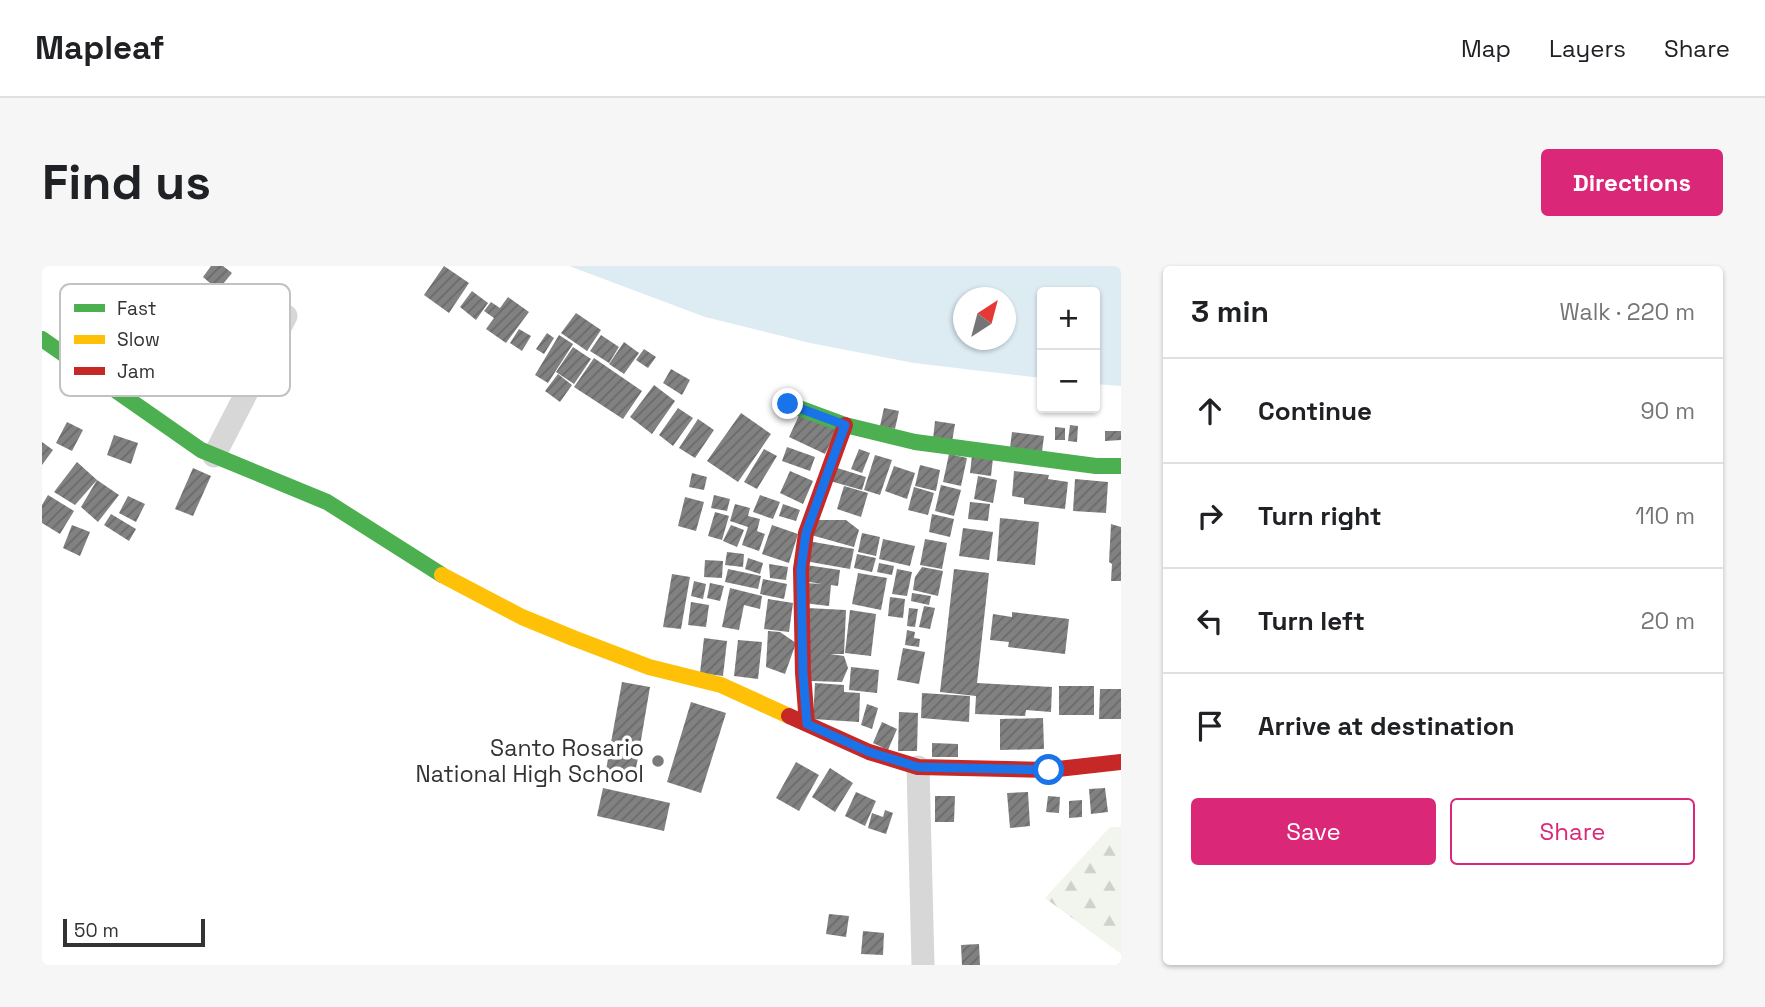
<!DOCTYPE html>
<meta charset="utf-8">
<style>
:root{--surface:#fff;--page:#f6f6f6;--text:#202124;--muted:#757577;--line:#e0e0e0;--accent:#db2777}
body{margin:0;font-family:"Space Grotesk",sans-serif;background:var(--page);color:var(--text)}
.controls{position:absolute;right:21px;top:21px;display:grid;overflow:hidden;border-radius:7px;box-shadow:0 2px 5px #0004}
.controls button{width:63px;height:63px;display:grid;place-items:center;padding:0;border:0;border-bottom:2px solid var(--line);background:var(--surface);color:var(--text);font:35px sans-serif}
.compass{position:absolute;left:911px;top:21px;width:63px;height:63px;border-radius:50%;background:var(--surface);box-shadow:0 2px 5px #0004;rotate:36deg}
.scale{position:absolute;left:21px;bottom:18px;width:142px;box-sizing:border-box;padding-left:7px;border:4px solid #333;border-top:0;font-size:19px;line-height:24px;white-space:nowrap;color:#333;-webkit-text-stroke:5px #fff;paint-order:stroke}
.stop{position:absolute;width:21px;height:21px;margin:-16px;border:5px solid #1a73e8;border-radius:50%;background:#fff}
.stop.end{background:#1a73e8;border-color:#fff;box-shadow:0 2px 7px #0008}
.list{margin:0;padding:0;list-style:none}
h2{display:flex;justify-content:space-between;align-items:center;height:91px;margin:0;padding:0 28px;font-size:30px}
h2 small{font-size:23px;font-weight:400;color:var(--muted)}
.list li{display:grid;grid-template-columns:46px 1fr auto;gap:21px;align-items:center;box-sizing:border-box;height:105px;padding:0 28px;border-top:2px solid var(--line)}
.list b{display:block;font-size:26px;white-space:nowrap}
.list em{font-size:23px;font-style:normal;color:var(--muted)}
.actions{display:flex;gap:14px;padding:21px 28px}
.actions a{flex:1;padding:16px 0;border:2px solid var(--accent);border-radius:7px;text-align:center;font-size:24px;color:var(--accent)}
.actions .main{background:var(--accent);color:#fff}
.icon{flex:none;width:38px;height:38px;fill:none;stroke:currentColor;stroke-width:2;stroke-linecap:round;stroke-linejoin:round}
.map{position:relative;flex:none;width:1079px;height:699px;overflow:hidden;border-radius:7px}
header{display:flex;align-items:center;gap:42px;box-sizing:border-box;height:98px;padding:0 35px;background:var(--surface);border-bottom:2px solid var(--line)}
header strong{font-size:33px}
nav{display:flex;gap:38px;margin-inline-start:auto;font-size:24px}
.intro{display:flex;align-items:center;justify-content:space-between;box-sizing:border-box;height:168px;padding:0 42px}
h1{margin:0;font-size:49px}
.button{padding:18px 32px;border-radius:7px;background:var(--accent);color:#fff;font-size:24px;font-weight:700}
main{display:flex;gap:42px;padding:0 42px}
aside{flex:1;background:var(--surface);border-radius:7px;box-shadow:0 2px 5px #0004}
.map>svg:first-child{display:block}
</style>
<header>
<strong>Mapleaf</strong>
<nav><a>Map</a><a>Layers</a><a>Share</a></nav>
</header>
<div class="intro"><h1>Find us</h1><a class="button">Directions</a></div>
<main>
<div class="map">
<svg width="1079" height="699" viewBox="0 0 1079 699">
<defs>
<pattern id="forest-firs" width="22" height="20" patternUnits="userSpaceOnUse" patternTransform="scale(1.75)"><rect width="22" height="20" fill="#f1f5ed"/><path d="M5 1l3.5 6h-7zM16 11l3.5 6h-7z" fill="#cfd2cc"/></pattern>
<pattern id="building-hatch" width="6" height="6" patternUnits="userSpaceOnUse" patternTransform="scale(1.75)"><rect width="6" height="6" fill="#818181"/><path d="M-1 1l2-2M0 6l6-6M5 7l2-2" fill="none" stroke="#6a6a6a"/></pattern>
</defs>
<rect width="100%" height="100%" fill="#fff"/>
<path fill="url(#forest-firs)" d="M 1068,561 L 1079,561 L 1079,688 L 1003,632 Z"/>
<path fill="#ddebf3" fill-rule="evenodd" d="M 527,0 L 1079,0 L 1079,120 L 1053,118 L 1053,26 L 1000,26 L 1000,112 L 872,97 L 768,77 L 663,51 ZM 922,32 L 964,32 L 964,74 L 922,74 Z"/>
<path fill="url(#building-hatch)" d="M 169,0 L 181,0 L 190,7 L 176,24 L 161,11 Z
M 402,0 L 427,17 L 407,47 L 382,29 Z
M 430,25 L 446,37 L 434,54 L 418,41 Z
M 466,31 L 487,46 L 464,77 L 444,63 L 452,52 L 442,45 L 449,36 L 458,42 Z
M 534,47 L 559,64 L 545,85 L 519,67 Z
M 477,63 L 489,70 L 480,85 L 468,77 Z
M 505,67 L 512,72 L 502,88 L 494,83 Z
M 517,69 L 531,78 L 506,117 L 493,109 Z
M 559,69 L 577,81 L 567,97 L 548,85 Z
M 582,76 L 597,87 L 582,108 L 567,98 Z
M 531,81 L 549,93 L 532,118 L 514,106 Z
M 602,83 L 614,91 L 606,102 L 594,94 Z
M 552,92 L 600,125 L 581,153 L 532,121 Z
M 629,103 L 648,114 L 640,129 L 621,117 Z
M 516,108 L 530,119 L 518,136 L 503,125 Z
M 612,119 L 633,135 L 610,168 L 588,151 Z
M 636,142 L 651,152 L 631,180 L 617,169 Z
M 842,142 L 857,145 L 853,163 L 838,160 Z
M 759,145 L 795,163 L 783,188 L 747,171 Z
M 699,147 L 729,168 L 696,216 L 665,195 Z
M 656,153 L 672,164 L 653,192 L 637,182 Z
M 893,155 L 913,158 L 910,176 L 891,173 Z
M 25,156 L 41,164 L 30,185 L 14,177 Z
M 1028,159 L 1036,160 L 1035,176 L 1026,175 Z
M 1013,161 L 1023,162 L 1023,174 L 1013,174 Z
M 1063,165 L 1079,165 L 1079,174 L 1063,175 Z
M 970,166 L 1002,170 L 1000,186 L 968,182 Z
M 72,169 L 96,177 L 89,198 L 65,189 Z
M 0,176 L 11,184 L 0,199 Z
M 745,181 L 773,191 L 768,205 L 740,195 Z
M 722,183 L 735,190 L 715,223 L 702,216 Z
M 817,183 L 828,187 L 820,207 L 809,203 Z
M 907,188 L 925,192 L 919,220 L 901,216 Z
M 833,189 L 850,194 L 838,229 L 822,224 Z
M 930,189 L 951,192 L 949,210 L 928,207 Z
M 35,196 L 55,214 L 33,239 L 12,226 Z
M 878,199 L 898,204 L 894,225 L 873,220 Z
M 852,200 L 873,207 L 865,233 L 843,225 Z
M 792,201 L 824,211 L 820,224 L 788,215 Z
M 151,202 L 169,210 L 151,250 L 133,243 Z
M 748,205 L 771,215 L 761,238 L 738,227 Z
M 972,205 L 1007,209 L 1006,213 L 1026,216 L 1023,243 L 982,238 L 982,232 L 970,230 Z
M 650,207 L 665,211 L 662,224 L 647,221 Z
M 936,210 L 955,214 L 951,237 L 932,233 Z
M 1033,213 L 1066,216 L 1064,247 L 1031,245 Z
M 55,214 L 77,229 L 56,256 L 39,241 Z
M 899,219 L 919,224 L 912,250 L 893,245 Z
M 802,220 L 826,227 L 819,251 L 795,243 Z
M 872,221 L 892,227 L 886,249 L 866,244 Z
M 6,229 L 32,245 L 18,268 L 0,257 L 0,239 Z
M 672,229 L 688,233 L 685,245 L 669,242 Z
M 718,229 L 738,236 L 731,253 L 711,246 Z
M 86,230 L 103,238 L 94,256 L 77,247 Z
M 643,231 L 662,236 L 654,265 L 636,260 Z
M 928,236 L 948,238 L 946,255 L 926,253 Z
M 693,238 L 708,242 L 706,250 L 718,253 L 715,265 L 723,268 L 717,285 L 700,279 L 706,261 L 688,255 Z
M 741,238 L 758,244 L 754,255 L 737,250 Z
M 673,246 L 687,250 L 680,274 L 666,270 Z
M 69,248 L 94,263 L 87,275 L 62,259 Z
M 890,248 L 912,253 L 908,271 L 887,266 Z
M 958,252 L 997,256 L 993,299 L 955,295 Z
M 773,254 L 804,254 L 817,264 L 812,281 L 769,269 Z
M 1069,258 L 1079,261 L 1079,315 L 1069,315 L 1070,298 L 1067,296 Z
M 30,259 L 48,266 L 38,290 L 21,282 Z
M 689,259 L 702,264 L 695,281 L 681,275 Z
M 730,259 L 756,268 L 747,297 L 720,288 Z
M 921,262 L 951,266 L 947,294 L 917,290 Z
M 820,267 L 838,271 L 834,290 L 816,286 Z
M 841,273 L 873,280 L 868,300 L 837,293 Z
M 883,273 L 905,277 L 900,303 L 878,299 Z
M 766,275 L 812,283 L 808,303 L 763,295 Z
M 685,286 L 702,288 L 701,301 L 683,299 Z
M 815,288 L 834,292 L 830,306 L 812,302 Z
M 706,292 L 721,297 L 718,308 L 703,303 Z
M 663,294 L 681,295 L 680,312 L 662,311 Z
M 837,297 L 852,300 L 850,309 L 835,306 Z
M 727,298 L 746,301 L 744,314 L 728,312 Z
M 764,299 L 798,304 L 796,320 L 789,319 L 787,340 L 761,337 L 763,317 L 780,318 L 761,315 Z
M 880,301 L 901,305 L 896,330 L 871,324 L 873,311 Z
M 686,303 L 719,310 L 716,323 L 683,316 Z
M 855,303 L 870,306 L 865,330 L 850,328 Z
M 912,303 L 947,307 L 935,417 L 1010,421 L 1009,446 L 984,444 L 983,450 L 933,448 L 934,430 L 898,426 Z
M 816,307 L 845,312 L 839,344 L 810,338 Z
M 630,308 L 648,311 L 639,363 L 621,361 Z
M 721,313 L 745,318 L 742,333 L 718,328 Z
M 652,315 L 664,318 L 661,333 L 649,330 Z
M 668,317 L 682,320 L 678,335 L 665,332 Z
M 688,322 L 720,330 L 718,343 L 702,339 L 697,364 L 680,361 Z
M 870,327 L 889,330 L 887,339 L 869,335 Z
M 848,331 L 863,333 L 861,352 L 846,350 Z
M 726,333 L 751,337 L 747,366 L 722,363 Z
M 649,336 L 667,339 L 664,361 L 646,359 Z
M 882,340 L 893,342 L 888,363 L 877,361 Z
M 765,342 L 804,344 L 802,388 L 788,388 L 802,390 L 806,402 L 800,416 L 769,415 Z
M 867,342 L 876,343 L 873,361 L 865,360 Z
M 808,344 L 834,348 L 829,390 L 803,387 Z
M 970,346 L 1027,353 L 1023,388 L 966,381 L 967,376 L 948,374 L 951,348 L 970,351 Z
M 865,364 L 873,366 L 872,372 L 878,373 L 877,381 L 863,379 Z
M 726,365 L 738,366 L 754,377 L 743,408 L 724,401 Z
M 662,372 L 685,375 L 681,410 L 658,407 Z
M 696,374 L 720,376 L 716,413 L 692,410 Z
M 861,382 L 883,386 L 877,418 L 855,414 Z
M 809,401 L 837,404 L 835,427 L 807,424 Z
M 580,416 L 608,421 L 593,509 L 564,504 Z
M 773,417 L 802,419 L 802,426 L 818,427 L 817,456 L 771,453 Z
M 1017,420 L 1052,420 L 1052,449 L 1017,449 Z
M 1058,423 L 1079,423 L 1079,453 L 1057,453 Z
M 880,427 L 928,430 L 927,456 L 879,452 Z
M 649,436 L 684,447 L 659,527 L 625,516 Z
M 825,438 L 836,442 L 830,463 L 819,459 Z
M 857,446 L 876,447 L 875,485 L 856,485 Z
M 1001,452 L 1002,483 L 958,484 L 958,453 Z
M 840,456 L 855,463 L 846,484 L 831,477 Z
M 890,477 L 916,478 L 916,491 L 890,491 Z
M 754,496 L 777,509 L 757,545 L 734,532 Z
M 788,502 L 811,517 L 793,546 L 770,531 Z
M 561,522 L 628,537 L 622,565 L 555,550 Z
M 1063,522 L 1066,546 L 1049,548 L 1047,523 Z
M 814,526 L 834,535 L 823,560 L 803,550 Z
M 986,526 L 988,560 L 968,562 L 965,527 Z
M 893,530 L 913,530 L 912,556 L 893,556 Z
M 1006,530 L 1018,531 L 1017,547 L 1004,546 Z
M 1040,534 L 1040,551 L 1027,552 L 1027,535 Z
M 843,544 L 851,547 L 844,568 L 826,562 L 830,547 L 841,551 Z
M 787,648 L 807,650 L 804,671 L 784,668 Z
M 821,665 L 842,667 L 841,689 L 819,688 Z
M 937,678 L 938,699 L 920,699 L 919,679 Z"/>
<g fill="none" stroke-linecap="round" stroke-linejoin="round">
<path stroke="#d7d7d7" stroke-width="23" d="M 172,190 L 244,50
M 876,501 L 881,699"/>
<path stroke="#4caf50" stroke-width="16" d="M 0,73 L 159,184 L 285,236 L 400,309
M 746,138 L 803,159 L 873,176 L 1054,200 L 1079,200"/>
<path stroke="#ffc107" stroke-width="16" d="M 400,309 L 480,351 L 531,372 L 607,401 L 679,419 L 747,450"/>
<path stroke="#c62828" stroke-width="16" d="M 747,450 L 827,486 L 876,501 L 1007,504 L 1079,496
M 765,458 L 761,407 L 759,303 L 764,267 L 803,159"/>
</g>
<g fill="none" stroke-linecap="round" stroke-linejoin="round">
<path stroke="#1a73e8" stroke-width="9" d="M 746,138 L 803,159 L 764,267 L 759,303 L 761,407 L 765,458 L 827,486 L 876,501 L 1007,504"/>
</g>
<circle fill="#7a7a7a" stroke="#fff" stroke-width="2.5" cx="616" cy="495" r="7"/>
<g text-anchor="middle" stroke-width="7" stroke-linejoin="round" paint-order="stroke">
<g font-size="23" fill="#333" stroke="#fff" text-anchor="end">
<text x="602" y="490">Santo Rosario<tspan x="602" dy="26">National High School</tspan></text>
</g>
</g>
<rect x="18" y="18" width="230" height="112" rx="10" fill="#fff" stroke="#c2c2c2" stroke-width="2"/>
<rect x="32" y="38" width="31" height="8" fill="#4caf50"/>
<rect x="32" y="69" width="31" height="9" fill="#ffc107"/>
<rect x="32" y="101" width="31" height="8" fill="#c62828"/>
<g font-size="19" fill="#333">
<text x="75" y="49">Fast</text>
<text x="75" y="80">Slow</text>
<text x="75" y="112">Jam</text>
</g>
</svg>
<div class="controls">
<button>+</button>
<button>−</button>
</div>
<svg class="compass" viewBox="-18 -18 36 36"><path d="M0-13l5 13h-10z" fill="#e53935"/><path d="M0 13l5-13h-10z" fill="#757577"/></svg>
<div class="scale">50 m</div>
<div class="stop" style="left:1007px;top:504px"></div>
<div class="stop end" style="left:746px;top:138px"></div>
</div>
<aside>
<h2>3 min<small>Walk · 220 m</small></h2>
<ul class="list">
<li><svg class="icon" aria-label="ahead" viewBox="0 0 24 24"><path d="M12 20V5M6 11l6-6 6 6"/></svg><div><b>Continue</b></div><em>90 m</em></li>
<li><svg class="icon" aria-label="right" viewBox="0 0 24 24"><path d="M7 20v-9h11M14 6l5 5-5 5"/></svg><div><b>Turn right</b></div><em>110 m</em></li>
<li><svg class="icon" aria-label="left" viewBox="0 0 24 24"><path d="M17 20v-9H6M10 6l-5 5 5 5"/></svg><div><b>Turn left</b></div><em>20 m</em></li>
<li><svg class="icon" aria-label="arrive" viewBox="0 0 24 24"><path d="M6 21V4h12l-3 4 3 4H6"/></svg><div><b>Arrive at destination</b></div></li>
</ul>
<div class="actions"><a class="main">Save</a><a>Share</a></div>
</aside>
</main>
